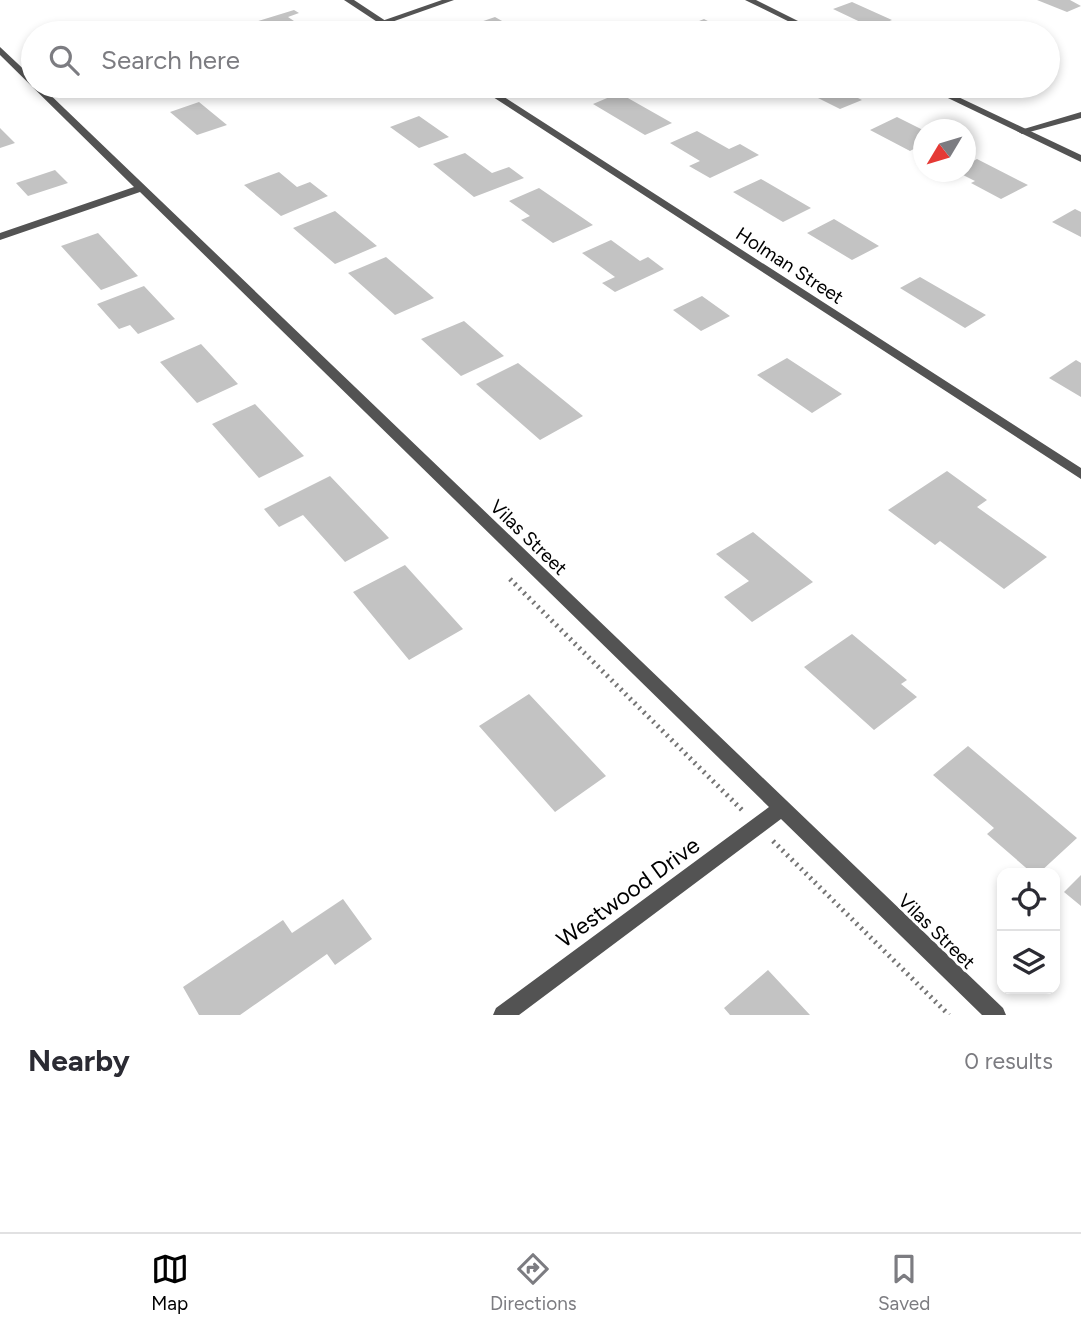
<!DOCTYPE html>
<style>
:root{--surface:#fff;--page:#f2f2f3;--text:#2b2b33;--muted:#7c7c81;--line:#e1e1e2;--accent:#000}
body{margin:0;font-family:Figtree,sans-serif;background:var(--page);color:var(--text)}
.controls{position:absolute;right:21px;bottom:21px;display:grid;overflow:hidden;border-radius:14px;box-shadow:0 4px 10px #0003}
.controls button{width:63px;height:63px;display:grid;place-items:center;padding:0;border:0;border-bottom:2px solid var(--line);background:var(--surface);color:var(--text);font:35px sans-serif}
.compass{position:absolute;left:913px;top:119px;width:63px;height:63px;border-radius:50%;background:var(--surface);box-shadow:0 4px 10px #0003;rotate:232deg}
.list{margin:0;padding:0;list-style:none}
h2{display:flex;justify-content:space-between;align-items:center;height:91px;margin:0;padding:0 28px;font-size:30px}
h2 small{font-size:23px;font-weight:400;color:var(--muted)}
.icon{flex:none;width:38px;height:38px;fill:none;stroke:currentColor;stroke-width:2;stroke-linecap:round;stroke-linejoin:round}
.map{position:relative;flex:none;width:1081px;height:1015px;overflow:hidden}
.search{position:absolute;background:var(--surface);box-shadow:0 4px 10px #0003;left:21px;right:21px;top:21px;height:77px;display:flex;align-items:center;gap:18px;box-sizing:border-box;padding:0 24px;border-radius:38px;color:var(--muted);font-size:26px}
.sheet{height:217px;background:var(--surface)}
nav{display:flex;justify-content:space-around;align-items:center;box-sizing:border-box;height:98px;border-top:2px solid var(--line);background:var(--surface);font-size:19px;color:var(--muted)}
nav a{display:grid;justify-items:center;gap:4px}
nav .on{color:var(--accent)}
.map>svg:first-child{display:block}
</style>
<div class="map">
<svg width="1081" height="1015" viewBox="0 0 1081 1015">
<rect width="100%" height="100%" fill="#fff"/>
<path fill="#c3c3c3" d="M 1037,0 L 1070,0 L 1081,6 L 1067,12 Z
M 852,2 L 892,20 L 873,28 L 833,9 Z
M 294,10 L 299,13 L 288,17 L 309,31 L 271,33 L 255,22 Z
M 495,17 L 523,33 L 472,33 L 463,28 Z
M 704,19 L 731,33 L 693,33 L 682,28 Z
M 811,86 L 834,86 L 862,100 L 840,109 L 812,95 L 821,91 Z
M 619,93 L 672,123 L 645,135 L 593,104 Z
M 199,102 L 227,125 L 197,135 L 170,112 Z
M 419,116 L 449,137 L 419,148 L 390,127 Z
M 897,117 L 923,130 L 923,144 L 910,151 L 870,130 Z
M 0,128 L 15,143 L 0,148 Z
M 697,131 L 729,149 L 740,144 L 759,155 L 710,178 L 689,166 L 700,161 L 670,143 Z
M 465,153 L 492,173 L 509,167 L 524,178 L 474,197 L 433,164 Z
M 977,159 L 1028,185 L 1001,199 L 971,183 L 975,181 L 957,172 L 965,172 L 965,165 Z
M 55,170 L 68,183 L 28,196 L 16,183 Z
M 279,172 L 297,187 L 310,182 L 328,196 L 281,216 L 244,185 Z
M 761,179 L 811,208 L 783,222 L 733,192 Z
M 539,188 L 593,225 L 553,243 L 521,220 L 530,216 L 509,201 Z
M 1075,209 L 1081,212 L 1081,237 L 1052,222 Z
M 335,211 L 377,246 L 335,264 L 293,228 Z
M 834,219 L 879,246 L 852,260 L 807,233 Z
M 98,233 L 138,276 L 101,290 L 61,246 Z
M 611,240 L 640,261 L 648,257 L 664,269 L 615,292 L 602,283 L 615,277 L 582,253 Z
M 386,257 L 434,298 L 395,315 L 348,273 Z
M 920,277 L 986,315 L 965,328 L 900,288 Z
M 144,286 L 175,319 L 138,334 L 130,325 L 119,329 L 97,304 Z
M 702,296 L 730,316 L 701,331 L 673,310 Z
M 464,321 L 504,356 L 461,376 L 421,339 Z
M 201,344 L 238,384 L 197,403 L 160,362 Z
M 787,358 L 842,394 L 812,413 L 757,375 Z
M 1076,360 L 1081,363 L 1081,397 L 1049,378 Z
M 518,363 L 583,416 L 540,440 L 476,384 Z
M 255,404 L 304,456 L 259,478 L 212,424 Z
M 947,471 L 987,500 L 977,507 L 1047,557 L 1004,589 L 940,541 L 935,545 L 888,510 Z
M 330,476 L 389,538 L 345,562 L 303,515 L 279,527 L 264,509 Z
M 753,532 L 813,582 L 752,622 L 724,597 L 749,581 L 716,554 Z
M 405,565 L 463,629 L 409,660 L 353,592 Z
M 852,634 L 907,680 L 901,684 L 917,697 L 874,730 L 804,667 Z
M 529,694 L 606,776 L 555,812 L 479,726 Z
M 968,746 L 1077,838 L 1039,873 L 1032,873 L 987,834 L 994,828 L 933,775 Z
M 1081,875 L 1081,906 L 1064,892 Z
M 343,899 L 372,939 L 335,965 L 327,954 L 240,1015 L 199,1015 L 183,987 L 283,920 L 292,933 Z
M 768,970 L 810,1015 L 730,1015 L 724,1008 Z"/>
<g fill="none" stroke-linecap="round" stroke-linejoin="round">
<path stroke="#757575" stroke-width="5" stroke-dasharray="2 4.5" stroke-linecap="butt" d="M 510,579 L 742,810
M 773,841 L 949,1015"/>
<path fill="#535353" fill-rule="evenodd" d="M 442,0 L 454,0 L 386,24 L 379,22 Z"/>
<path fill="#535353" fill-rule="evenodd" d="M 344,0 L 354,0 L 404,33 L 394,33 Z
M 0,47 L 33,78 L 33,86 L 41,86 L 1003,1008 L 1006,1015 L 982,1015 L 781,819 L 519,1015 L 493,1015 L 496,1008 L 769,807 L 140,192 L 0,240 L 0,233 L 134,187 L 0,55 Z
M 476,86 L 487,86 L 1081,468 L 1081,479 Z
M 1081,112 L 1081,118 L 1022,134 L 1017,131 Z"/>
<path fill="#535353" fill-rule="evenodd" d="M 745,0 L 756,0 L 822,33 L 812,33 Z
M 923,86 L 935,86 L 1081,155 L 1081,162 Z"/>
</g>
<g text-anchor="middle" stroke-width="6" stroke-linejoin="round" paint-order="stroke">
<g font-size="19" fill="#000" stroke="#fff">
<text transform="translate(790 265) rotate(33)" y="7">Holman Street</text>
<text transform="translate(529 537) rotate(44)" y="7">Vilas Street</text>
<text transform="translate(937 931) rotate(44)" y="7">Vilas Street</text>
</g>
<g font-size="23" fill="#000" stroke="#fff">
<text transform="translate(628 892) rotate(-36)" y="8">Westwood Drive</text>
</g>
</g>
</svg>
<div class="controls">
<button><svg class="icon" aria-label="locate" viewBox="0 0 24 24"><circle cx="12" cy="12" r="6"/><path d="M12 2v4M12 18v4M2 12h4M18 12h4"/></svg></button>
<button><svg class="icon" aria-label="layers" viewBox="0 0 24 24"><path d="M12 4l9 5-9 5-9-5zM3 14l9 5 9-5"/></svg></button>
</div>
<svg class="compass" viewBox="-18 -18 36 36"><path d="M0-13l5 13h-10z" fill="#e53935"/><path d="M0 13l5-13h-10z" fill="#7c7c81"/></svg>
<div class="search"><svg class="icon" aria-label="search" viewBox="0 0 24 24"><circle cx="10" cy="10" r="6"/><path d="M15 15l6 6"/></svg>Search here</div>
</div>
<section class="sheet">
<h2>Nearby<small>0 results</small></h2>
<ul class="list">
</ul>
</section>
<nav>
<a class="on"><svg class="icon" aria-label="map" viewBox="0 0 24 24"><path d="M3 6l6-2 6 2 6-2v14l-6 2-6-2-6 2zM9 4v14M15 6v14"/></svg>Map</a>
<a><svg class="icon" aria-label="directions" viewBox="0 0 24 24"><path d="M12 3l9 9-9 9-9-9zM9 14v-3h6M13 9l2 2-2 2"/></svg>Directions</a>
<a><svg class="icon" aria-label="saved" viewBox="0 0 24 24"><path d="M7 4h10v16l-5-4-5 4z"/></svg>Saved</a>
</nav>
